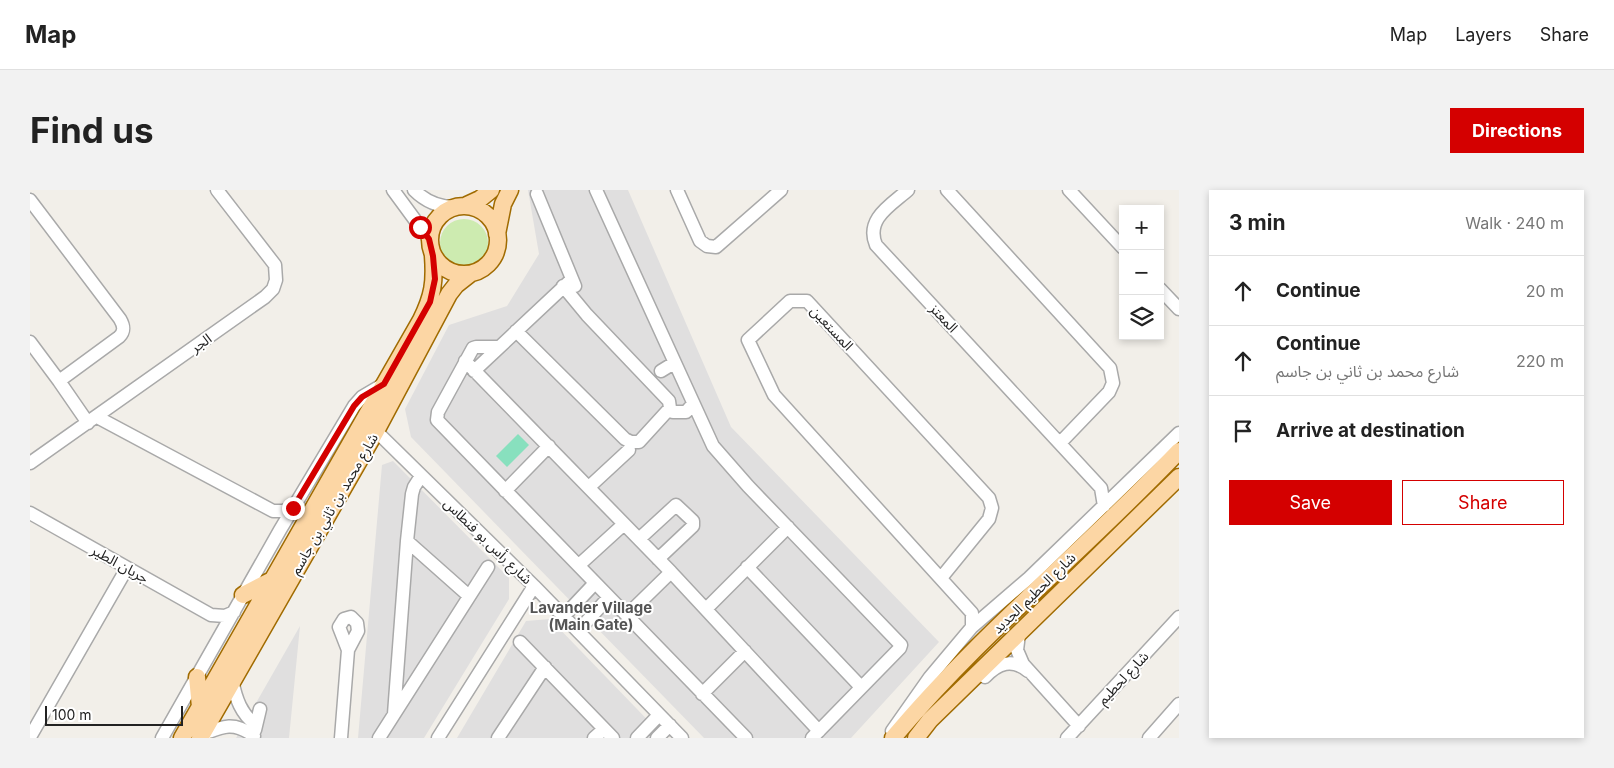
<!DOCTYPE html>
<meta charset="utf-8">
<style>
:root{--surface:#fff;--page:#f2f2f2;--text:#222;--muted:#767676;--line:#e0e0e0;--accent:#d40000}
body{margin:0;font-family:Inter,"Noto Sans Arabic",sans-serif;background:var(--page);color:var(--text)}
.controls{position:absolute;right:15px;top:15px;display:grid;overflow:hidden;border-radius:0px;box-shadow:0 2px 8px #0003}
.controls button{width:45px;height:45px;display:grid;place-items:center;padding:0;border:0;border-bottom:1px solid var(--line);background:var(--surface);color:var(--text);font:25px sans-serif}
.scale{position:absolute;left:15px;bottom:12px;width:138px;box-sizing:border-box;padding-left:5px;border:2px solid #222;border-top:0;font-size:14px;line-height:18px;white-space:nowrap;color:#222;-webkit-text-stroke:4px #fff;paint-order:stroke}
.stop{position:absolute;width:15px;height:15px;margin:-11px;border:4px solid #d40000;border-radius:50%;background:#fff}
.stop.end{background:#d40000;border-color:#fff;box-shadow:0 1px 5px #0008}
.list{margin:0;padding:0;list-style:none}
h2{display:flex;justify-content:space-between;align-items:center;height:65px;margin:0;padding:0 20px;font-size:21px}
h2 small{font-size:16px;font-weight:400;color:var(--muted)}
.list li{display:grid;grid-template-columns:32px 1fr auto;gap:15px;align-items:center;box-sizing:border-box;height:70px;padding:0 20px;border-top:1px solid var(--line)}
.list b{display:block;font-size:19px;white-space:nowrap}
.list p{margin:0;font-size:16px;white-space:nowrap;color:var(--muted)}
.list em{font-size:16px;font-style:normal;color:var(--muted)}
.actions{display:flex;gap:10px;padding:15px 20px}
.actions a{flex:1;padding:11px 0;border:1px solid var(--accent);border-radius:0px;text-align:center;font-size:18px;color:var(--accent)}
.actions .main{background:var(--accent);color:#fff}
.icon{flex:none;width:28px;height:28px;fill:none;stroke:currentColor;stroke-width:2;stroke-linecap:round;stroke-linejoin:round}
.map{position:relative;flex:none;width:1149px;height:548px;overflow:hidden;border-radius:0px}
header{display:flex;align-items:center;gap:30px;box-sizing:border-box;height:70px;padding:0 25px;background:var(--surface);border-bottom:1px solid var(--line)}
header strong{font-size:24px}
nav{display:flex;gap:28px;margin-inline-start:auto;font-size:18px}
.intro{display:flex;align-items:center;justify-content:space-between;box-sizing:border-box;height:120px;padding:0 30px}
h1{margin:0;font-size:35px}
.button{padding:12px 22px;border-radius:0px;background:var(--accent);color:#fff;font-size:18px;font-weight:700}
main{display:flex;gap:30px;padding:0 30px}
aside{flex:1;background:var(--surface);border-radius:0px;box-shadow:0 2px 8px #0003}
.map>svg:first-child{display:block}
</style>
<header>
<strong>Map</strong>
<nav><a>Map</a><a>Layers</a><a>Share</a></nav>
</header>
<div class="intro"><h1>Find us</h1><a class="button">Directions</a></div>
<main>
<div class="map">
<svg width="1149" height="548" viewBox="0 0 1149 548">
<rect width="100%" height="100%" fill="#f2efe9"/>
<path fill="#e0dfdf" d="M 498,0 L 598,0 L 701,237 L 909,452 L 821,548 L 674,548 L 381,247 L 375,219 L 419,135 L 477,116 L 509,64 Z
M 363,271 L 479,388 L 479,409 L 394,548 L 328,548 L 352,275 Z
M 520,429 L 635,548 L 427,548 L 496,431 Z
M 270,436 L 259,548 L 206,548 Z"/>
<path fill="#cdebb0" d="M410 53a24 24 0 1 1 48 0a24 24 0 1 1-48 0Z"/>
<path fill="#88e0be" d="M 488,244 L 499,255 L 477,277 L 466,266 Z"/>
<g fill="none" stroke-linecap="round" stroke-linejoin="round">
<g stroke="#a9a9a9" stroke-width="15">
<path id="minor" d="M 363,0 L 399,49
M 384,0 C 395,11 408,17 424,17
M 566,0 L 683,256 L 718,296 L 871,455 L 870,458 L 782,548
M 647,0 L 670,51 L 677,56 L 686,57 L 751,0
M 878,0 C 861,15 835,29 846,55 L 1071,298 L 1074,316
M 917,0 L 1080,178 L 1083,193 L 1079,202 L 1030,253
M 1039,0 L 1093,58
M 507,4 L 545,96
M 0,10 L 90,129 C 94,136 95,141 89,147 L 29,191 L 0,152
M 1130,99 L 1149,119
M 486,141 L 595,249 L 601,252 L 609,252 L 640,218 L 639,211 L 557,125 L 533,96
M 468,157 L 446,157 L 443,158 L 408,222 L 407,230 L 716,548
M 435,171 L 641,382 L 789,541
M 444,181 L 542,89
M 631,181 L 644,173
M 29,191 L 58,233
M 639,219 L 643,222 L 656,222 L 663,214
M 67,227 L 243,321 L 253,321 L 263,318
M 346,241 L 504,396 L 652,548
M 0,273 L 235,107 L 243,99 L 246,90 L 245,75 L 187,0
M 559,297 L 599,260
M 475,301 L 519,256
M 0,323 L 181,425 L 195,426 L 204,422
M 609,349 L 646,315 L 663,331 L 663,336 L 628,369
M 377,351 L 439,406
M 549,375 L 594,334
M 717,377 L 831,497
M 911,388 L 959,329 L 962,318 L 959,308 L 777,111 L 760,111 L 718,150 L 744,205 L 942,423 L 942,437
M 676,419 L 758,337
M 597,425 L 641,382
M 533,427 L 565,393
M 548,441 L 579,407
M 989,444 L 987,460 L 993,474 L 1049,536
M 490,452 L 583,548
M 955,487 C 968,473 982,468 998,481
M 202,490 C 206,509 211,524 226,535
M 672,504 L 715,461
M 364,524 L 377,351 L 382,304 L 384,297 L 391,286
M 225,540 L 230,519
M 862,541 L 900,487 L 942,437 L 999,388 L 1149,243
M 171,545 C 193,536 204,531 224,546
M 0,547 L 97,378
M 132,548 L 250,340 L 324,216 L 332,207 L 354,194
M 311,548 L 318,460 L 328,441 L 327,433 L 321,427 L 314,429 L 309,437 L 318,460
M 349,548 L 458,377
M 408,548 L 504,396
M 468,548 L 515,477
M 564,548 L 574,539
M 607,548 L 629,525
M 627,548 L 640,535
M 1037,548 L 1149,427
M 1119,548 L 1149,514"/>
</g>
<g stroke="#a06b00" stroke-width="19">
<path id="major" d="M 437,15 L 450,9 L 461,0
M400 50a34 34 0 1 1 68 0a34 34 0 1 1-68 0Z
M 467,44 L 473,14 L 480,0
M 213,405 L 242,390
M 167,487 L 170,517
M 152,548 L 391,130 C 403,106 405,92 403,66
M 170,548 L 346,241 L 419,104 L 426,95 L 440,84
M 863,548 C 950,444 1056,359 1149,261
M 886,548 L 900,530 L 1149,287"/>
</g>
<use href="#minor" stroke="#fff" stroke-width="12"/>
<use href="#major" stroke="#fcd6a4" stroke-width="16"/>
</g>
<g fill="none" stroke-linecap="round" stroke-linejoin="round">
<path stroke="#d40000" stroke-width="6" d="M 263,318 L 324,216 L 332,207 L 354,194 L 400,112 L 405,89 L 403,66 L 399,49 L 390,37"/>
</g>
<g text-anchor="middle" stroke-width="4" stroke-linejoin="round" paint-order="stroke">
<g font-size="14" fill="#222" stroke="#fff">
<text transform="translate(914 128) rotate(47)" y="5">المعتز</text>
<text transform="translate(802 138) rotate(47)" y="5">المستعين</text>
<text transform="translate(171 153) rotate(-35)" y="5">الجر</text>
<text transform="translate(304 314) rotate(-60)" y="5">شارع محمد بن ثاني بن جاسم</text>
<text transform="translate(458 351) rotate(44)" y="5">شارع رأس بو فنطاس</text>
<text transform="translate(90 374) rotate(29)" y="5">جريان الطير</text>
<text transform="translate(1004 403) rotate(-44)" y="5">شارع الحطيم الجديد</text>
<text transform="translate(1093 488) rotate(-47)" y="5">شارع لحطيم</text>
</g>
<g font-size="15" font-weight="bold" fill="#555" stroke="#fff">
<text x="561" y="423">Lavander Village<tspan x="561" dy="17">(Main Gate)</tspan></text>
</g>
</g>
</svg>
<div class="controls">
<button>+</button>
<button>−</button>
<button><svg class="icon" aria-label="layers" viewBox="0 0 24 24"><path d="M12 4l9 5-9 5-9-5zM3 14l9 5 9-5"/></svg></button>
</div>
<div class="scale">100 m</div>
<div class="stop" style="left:390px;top:37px"></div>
<div class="stop end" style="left:263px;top:318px"></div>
</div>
<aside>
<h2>3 min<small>Walk · 240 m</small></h2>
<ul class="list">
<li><svg class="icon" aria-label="ahead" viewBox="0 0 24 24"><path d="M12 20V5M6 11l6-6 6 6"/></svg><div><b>Continue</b></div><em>20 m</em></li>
<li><svg class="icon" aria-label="ahead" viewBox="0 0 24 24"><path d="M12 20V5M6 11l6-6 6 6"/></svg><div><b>Continue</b><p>شارع محمد بن ثاني بن جاسم</p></div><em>220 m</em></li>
<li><svg class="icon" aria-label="arrive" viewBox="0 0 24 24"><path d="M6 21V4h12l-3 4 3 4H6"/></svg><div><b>Arrive at destination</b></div></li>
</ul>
<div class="actions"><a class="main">Save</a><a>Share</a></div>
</aside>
</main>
